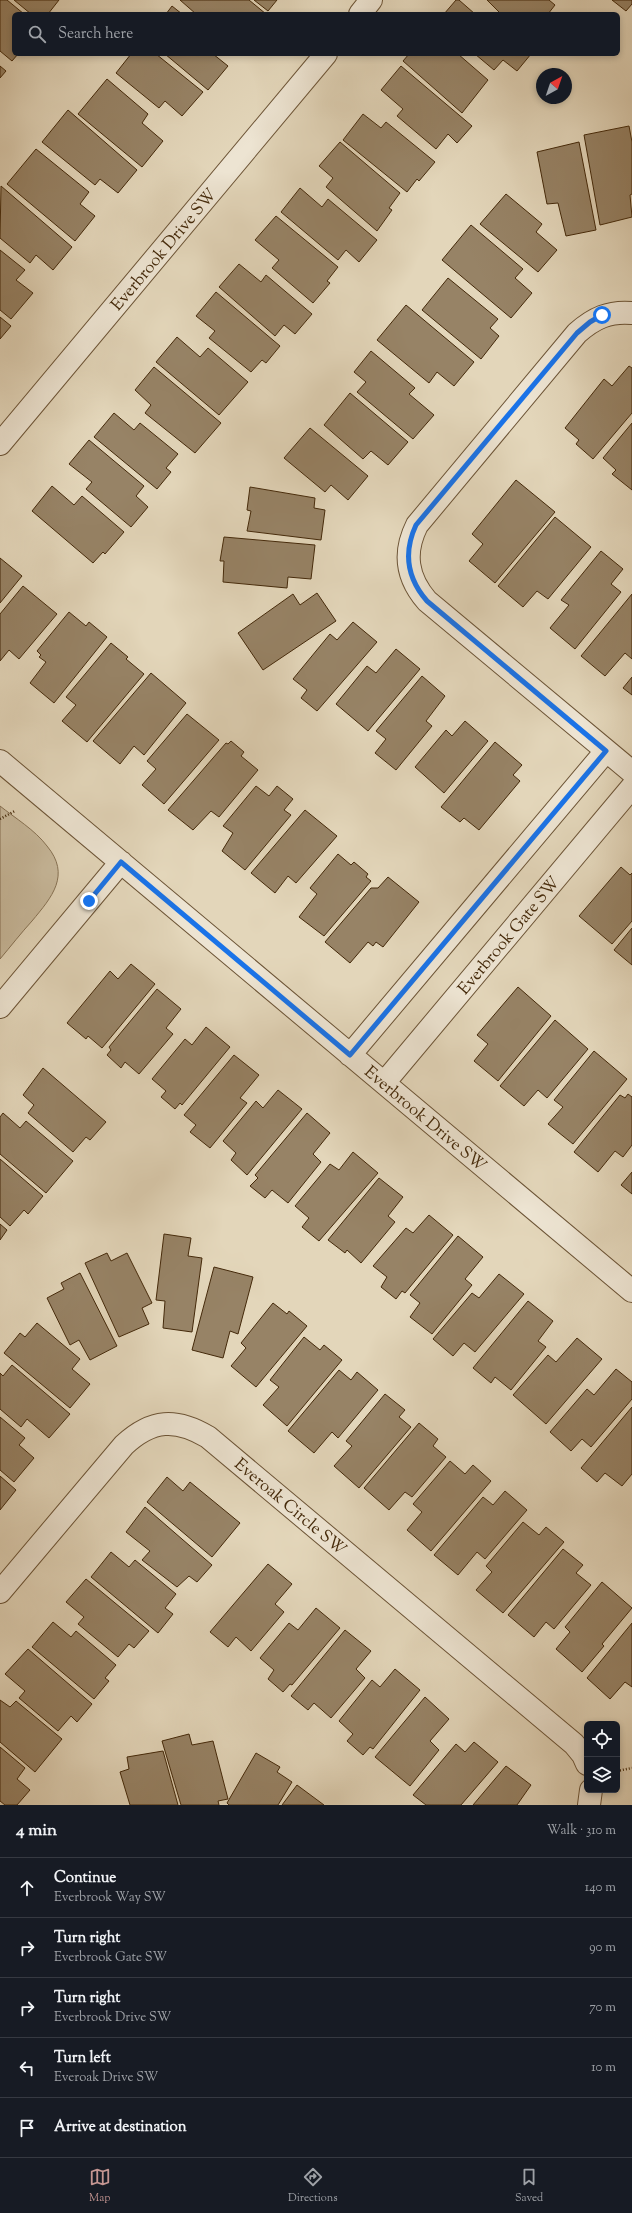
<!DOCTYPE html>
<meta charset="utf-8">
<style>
:root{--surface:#171b24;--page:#242831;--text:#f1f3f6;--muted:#9ea1a6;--line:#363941;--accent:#c59692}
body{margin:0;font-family:"Sorts Mill Goudy",serif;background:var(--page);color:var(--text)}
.controls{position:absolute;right:12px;bottom:12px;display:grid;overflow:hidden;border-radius:6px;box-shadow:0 2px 6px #0003}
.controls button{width:36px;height:36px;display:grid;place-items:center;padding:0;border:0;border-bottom:1px solid var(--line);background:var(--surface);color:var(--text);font:20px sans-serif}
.compass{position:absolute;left:536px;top:68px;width:36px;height:36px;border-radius:50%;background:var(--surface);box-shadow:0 2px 6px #0003;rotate:40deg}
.stop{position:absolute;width:12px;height:12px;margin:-9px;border:3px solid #1a73e8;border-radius:50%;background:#fff}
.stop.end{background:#1a73e8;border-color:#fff;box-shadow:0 1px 4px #0008}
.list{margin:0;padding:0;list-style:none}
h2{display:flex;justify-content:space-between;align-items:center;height:52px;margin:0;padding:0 16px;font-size:17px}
h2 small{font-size:13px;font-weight:400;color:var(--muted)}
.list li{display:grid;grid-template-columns:26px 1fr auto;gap:12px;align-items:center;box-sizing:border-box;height:60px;padding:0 16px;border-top:1px solid var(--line)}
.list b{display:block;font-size:15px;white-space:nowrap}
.list p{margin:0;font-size:13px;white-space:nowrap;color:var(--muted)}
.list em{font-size:13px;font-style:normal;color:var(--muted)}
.icon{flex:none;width:22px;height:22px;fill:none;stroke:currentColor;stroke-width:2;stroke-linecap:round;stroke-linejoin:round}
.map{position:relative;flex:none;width:632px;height:1805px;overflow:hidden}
.search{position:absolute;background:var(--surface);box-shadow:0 2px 6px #0003;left:12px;right:12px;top:12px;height:44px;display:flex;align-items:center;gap:10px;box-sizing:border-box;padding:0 14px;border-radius:6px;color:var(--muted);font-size:15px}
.sheet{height:352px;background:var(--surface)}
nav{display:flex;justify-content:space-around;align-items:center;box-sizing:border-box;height:56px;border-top:1px solid var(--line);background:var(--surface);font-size:11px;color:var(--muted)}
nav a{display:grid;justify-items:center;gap:2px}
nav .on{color:var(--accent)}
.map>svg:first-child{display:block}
</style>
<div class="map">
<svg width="632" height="1805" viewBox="0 0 632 1805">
<rect width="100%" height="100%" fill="#e3d6ba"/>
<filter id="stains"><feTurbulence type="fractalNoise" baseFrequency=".005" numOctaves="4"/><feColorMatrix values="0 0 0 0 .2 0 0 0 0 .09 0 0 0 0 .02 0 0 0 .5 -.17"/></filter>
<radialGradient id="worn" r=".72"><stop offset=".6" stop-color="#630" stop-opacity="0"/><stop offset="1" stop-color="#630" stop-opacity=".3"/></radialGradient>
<path fill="#c8b99c" stroke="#867153" d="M 0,806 C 15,818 35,830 47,846 C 71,875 52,897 32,921 C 21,933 11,946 0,959 Z"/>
<path fill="#978366" stroke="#44290a" d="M 0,0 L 7,0 L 24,14 L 14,14 L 14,54 L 18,54 L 12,61 L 0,51 Z
M 14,0 L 59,0 L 48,14 L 31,14 Z
M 180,0 L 249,0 L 266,14 L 196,14 Z
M 254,0 L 277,0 L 268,11 Z
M 456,0 L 459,0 L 475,14 L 444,14 Z
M 487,0 L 549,0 L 555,5 L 548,14 L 501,14 Z
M 612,0 L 632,0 L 632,4 L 626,11 Z
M 172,6 L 182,14 L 166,14 Z
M 131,54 L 156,54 L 203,92 L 182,116 L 165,101 L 159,108 L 116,73 Z
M 165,54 L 213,54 L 228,66 L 208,90 Z
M 409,54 L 458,54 L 488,80 L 462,113 L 403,61 Z
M 475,54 L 531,54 L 517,71 L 503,60 L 494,70 Z
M 0,66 L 6,71 L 0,78 Z
M 401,66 L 472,126 L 457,143 L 448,134 L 436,149 L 397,116 L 403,109 L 381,90 Z
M 107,79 L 148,114 L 142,123 L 163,141 L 142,167 L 78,114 Z
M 68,110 L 137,170 L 118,193 L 100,179 L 95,185 L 42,142 Z
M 363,114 L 381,128 L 386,122 L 435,162 L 419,181 L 417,179 L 407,192 L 343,140 Z
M 629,126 L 632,142 L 632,194 L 630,195 L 632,217 L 600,225 L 584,135 Z
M 340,142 L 400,193 L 389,208 L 392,210 L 377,231 L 326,187 L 333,178 L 319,166 Z
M 579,142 L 596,230 L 566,236 L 558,203 L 547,204 L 537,152 Z
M 36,149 L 89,192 L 80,204 L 95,216 L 75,241 L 7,184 Z
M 1,186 L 72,247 L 53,270 L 36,255 L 30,263 L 0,238 Z
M 300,188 L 322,207 L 328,199 L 377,240 L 359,262 L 346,250 L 338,260 L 281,212 Z
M 506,194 L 542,224 L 536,232 L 557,250 L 538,272 L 480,224 Z
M 276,216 L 338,267 L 327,281 L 330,283 L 313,303 L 272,268 L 279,260 L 255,240 Z
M 471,225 L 523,269 L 515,278 L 532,293 L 511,318 L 442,260 Z
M 0,250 L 25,270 L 16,280 L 33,293 L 11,319 L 0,310 Z
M 239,264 L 261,282 L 266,275 L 312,314 L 295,334 L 284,325 L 275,336 L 219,287 Z
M 448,278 L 498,319 L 490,328 L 499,336 L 481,359 L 422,310 Z
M 216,292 L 280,346 L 266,363 L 262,360 L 251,372 L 209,338 L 215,331 L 196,316 Z
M 406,305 L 474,362 L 454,386 L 437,372 L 429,383 L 377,340 Z
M 0,317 L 11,326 L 0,339 Z
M 177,337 L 200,357 L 208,348 L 248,382 L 219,415 L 156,362 Z
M 371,351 L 415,388 L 409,394 L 434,415 L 413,439 L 357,392 L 366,382 L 354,372 Z
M 629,366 L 632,368 L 632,413 L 593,459 L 576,444 L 579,440 L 565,428 L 604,379 L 612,386 Z
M 154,367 L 221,423 L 195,453 L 145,413 L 151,405 L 135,390 Z
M 350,393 L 408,442 L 388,465 L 371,451 L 363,459 L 324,425 Z
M 114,413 L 134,430 L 140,423 L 178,454 L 166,468 L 171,472 L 157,489 L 94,437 Z
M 632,423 L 632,490 L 612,474 L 616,470 L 603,458 Z
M 310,428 L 368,476 L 348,500 L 331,485 L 325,492 L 284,458 Z
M 89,440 L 144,486 L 136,496 L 148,507 L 131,527 L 86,489 L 92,482 L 69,464 Z
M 516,480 L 555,512 L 495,583 L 469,561 L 483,544 L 472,534 Z
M 52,486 L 74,505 L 82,496 L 124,532 L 105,554 L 103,552 L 93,563 L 32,511 Z
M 250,487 L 315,498 L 314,508 L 325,510 L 321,540 L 247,531 L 251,511 L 247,510 Z
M 555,517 L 591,547 L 548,599 L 537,591 L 523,607 L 498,586 Z
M 224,537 L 315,545 L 311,579 L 288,577 L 287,588 L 223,582 L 224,561 L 220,561 Z
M 601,551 L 623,569 L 611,584 L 621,592 L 575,649 L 550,628 L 569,605 L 561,600 Z
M 0,558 L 22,576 L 0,603 Z
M 23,586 L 57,614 L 19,659 L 9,650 L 0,661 L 0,614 Z
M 317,593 L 336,621 L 263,670 L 238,633 L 293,594 L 300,605 Z
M 632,594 L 632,659 L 625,653 L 605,676 L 581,656 Z
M 69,612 L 86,626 L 89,622 L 107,637 L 54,703 L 30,683 L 46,662 L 39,657 L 41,655 L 37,651 Z
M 353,622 L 377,642 L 317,711 L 301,698 L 307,690 L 293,679 L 330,634 L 337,640 Z
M 111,643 L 128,657 L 126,659 L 144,674 L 87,742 L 62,721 L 76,705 L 66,697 Z
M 396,649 L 420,669 L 368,731 L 336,704 L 367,666 L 376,673 Z
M 151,673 L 186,703 L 144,755 L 134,746 L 120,764 L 93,741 Z
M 422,676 L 445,696 L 426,721 L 432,726 L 396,770 L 375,753 L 386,739 L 376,731 Z
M 632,677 L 632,695 L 623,688 Z
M 187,714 L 219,740 L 164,804 L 142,785 L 156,769 L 147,761 Z
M 465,721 L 488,741 L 444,793 L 415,767 L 446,730 L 452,736 Z
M 231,741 L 244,752 L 241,756 L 258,770 L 219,817 L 211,811 L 193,830 L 168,810 L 226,743 L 228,744 Z
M 495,742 L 522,765 L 513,775 L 520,781 L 479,830 L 464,818 L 460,822 L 441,807 Z
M 256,786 L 269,796 L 277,786 L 293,799 L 284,810 L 291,815 L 245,870 L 222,851 L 233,833 L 223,826 Z
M 305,810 L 337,836 L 296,883 L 288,876 L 275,893 L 251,873 Z
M 338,854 L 351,865 L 354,862 L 368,874 L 366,877 L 371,881 L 324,936 L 299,917 L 317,894 L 310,888 Z
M 621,867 L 630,875 L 632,873 L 632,921 L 612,944 L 579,916 Z
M 388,877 L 419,902 L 383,947 L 376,942 L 373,946 L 368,942 L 350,963 L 325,942 L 371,888 L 378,888 Z
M 632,928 L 632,965 L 614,950 Z
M 131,964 L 155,984 L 102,1048 L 88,1036 L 86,1039 L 67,1023 L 110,971 L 118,979 Z
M 518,987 L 551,1016 L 498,1081 L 474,1061 L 488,1044 L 477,1035 Z
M 157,989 L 181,1009 L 166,1028 L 173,1034 L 139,1074 L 125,1062 L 121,1068 L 107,1055 L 111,1050 L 109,1047 Z
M 555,1020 L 588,1049 L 547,1098 L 538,1090 L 524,1106 L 500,1086 Z
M 206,1027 L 230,1047 L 182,1105 L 180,1103 L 175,1109 L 161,1097 L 166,1091 L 152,1079 L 185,1039 L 192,1045 Z
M 594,1051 L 627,1079 L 573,1144 L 548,1124 L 563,1107 L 554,1100 Z
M 234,1055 L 259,1075 L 240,1098 L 247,1103 L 210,1148 L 190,1132 L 196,1125 L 184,1115 Z
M 43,1068 L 106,1122 L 90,1140 L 86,1137 L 73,1152 L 28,1113 L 34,1105 L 23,1095 Z
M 278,1090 L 302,1109 L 247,1175 L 231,1160 L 236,1153 L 223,1141 L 256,1101 L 263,1108 Z
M 628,1094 L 632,1097 L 632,1145 L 623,1157 L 615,1151 L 598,1172 L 574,1152 L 620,1095 L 625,1098 Z
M 3,1113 L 20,1128 L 26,1121 L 73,1161 L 46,1193 L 0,1154 L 0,1117 Z
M 307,1113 L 330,1133 L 313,1154 L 321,1162 L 288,1203 L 272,1190 L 265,1198 L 250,1186 L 258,1178 L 255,1175 Z
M 353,1152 L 378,1173 L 319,1241 L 302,1227 L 309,1218 L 295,1206 L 330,1164 L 339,1170 Z
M 0,1159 L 43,1196 L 28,1214 L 24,1210 L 10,1226 L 0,1217 Z
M 632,1172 L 632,1194 L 621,1185 Z
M 379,1178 L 403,1197 L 388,1216 L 395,1222 L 361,1263 L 347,1250 L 345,1253 L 328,1240 Z
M 429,1215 L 453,1235 L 405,1293 L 402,1291 L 396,1299 L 381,1287 L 387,1277 L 373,1266 L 406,1228 L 413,1233 Z
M 0,1224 L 7,1230 L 0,1240 Z
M 164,1234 L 191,1238 L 188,1256 L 202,1258 L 192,1332 L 163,1328 L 165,1301 L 156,1300 Z
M 458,1236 L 483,1257 L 465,1279 L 472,1285 L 432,1334 L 410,1317 L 420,1303 L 410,1295 Z
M 107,1253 L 111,1261 L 127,1253 L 152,1303 L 142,1308 L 149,1324 L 119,1337 L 85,1263 Z
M 214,1267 L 253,1277 L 238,1334 L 230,1331 L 223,1358 L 192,1350 Z
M 80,1273 L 117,1346 L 90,1360 L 79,1340 L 70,1345 L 47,1298 L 64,1289 L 61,1283 Z
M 499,1274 L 524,1294 L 475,1352 L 464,1343 L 453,1356 L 433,1339 L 472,1293 L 479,1298 Z
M 528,1301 L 553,1321 L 538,1341 L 546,1347 L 511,1390 L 495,1377 L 491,1383 L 473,1368 Z
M 273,1303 L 287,1314 L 289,1311 L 307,1326 L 256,1387 L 231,1366 L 246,1348 L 241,1343 Z
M 37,1323 L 80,1359 L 72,1369 L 90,1384 L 70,1408 L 4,1353 L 20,1333 L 25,1337 Z
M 304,1337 L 320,1350 L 324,1345 L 342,1360 L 287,1426 L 263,1405 L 279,1387 L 270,1380 Z
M 577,1338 L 602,1359 L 546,1424 L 513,1395 L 548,1355 L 556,1362 Z
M 12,1365 L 70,1414 L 49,1438 L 27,1419 L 21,1427 L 0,1409 L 0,1373 L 3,1376 Z
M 616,1369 L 632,1382 L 632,1399 L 591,1447 L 582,1439 L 571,1451 L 550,1432 L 587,1389 L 594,1395 Z
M 339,1370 L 351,1380 L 357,1372 L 378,1390 L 338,1438 L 332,1432 L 314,1453 L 288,1431 Z
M 385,1394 L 405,1410 L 399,1417 L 411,1427 L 359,1488 L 334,1466 L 352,1446 L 346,1441 Z
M 632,1407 L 632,1474 L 622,1486 L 605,1473 L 597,1482 L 581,1468 Z
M 0,1417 L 25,1438 L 19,1445 L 34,1458 L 14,1482 L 0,1470 Z
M 419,1423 L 438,1439 L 433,1446 L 446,1457 L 412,1497 L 405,1492 L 389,1510 L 364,1488 Z
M 450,1461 L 465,1474 L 473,1465 L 491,1481 L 431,1551 L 407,1530 L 422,1512 L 413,1504 Z
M 0,1476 L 16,1490 L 0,1510 Z
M 167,1477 L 183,1491 L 190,1482 L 240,1523 L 212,1557 L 147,1502 Z
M 505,1491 L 527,1510 L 485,1559 L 477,1552 L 458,1575 L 434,1555 L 483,1497 L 493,1505 Z
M 145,1507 L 212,1565 L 197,1582 L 189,1576 L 177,1587 L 142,1560 L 150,1551 L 126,1532 Z
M 523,1522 L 539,1535 L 546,1527 L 564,1542 L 503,1613 L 476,1590 L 492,1572 L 486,1566 Z
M 563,1549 L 583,1565 L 576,1573 L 591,1585 L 554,1629 L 546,1622 L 534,1637 L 508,1615 Z
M 111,1552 L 129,1567 L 135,1560 L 176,1594 L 165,1608 L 173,1614 L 158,1633 L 91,1577 Z
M 268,1564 L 292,1584 L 275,1604 L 284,1612 L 251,1651 L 236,1637 L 228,1647 L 210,1632 Z
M 86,1579 L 149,1631 L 134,1648 L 129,1644 L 118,1657 L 78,1624 L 84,1617 L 66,1602 Z
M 602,1582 L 632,1608 L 602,1644 L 604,1646 L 582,1672 L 556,1649 L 570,1632 L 565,1627 Z
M 316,1608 L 340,1628 L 292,1685 L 290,1684 L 283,1692 L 268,1679 L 274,1670 L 260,1658 L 289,1623 L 298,1630 Z
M 53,1622 L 71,1637 L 76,1631 L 116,1665 L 105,1678 L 109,1681 L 94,1699 L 32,1647 Z
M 632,1623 L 632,1687 L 625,1682 L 610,1699 L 587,1678 Z
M 345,1630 L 371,1651 L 356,1669 L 365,1678 L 331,1718 L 314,1703 L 308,1710 L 291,1696 Z
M 28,1649 L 92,1704 L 77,1722 L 71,1716 L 58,1731 L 19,1698 L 25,1691 L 5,1674 Z
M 395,1669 L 420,1690 L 373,1749 L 370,1747 L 363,1755 L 347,1741 L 353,1734 L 339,1721 L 372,1680 L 380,1687 Z
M 425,1697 L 449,1719 L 430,1741 L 439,1750 L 410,1786 L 375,1757 Z
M 0,1700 L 10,1707 L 16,1701 L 62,1739 L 35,1772 L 0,1742 Z
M 189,1734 L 192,1745 L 213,1741 L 228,1799 L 218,1801 L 219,1805 L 181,1805 L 162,1741 Z
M 474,1742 L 498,1762 L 461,1805 L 426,1805 L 413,1795 L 456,1744 L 465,1752 Z
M 0,1747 L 25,1768 L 17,1779 L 30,1790 L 17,1805 L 5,1805 L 0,1801 Z
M 163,1751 L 178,1805 L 130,1805 L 120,1772 L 129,1769 L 127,1757 Z
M 256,1753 L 280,1767 L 277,1772 L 292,1782 L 278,1805 L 229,1805 L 227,1803 Z
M 506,1766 L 531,1785 L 517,1805 L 473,1805 Z
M 297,1785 L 324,1805 L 282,1805 Z"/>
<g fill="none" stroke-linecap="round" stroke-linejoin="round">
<g stroke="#6c5436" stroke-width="24">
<path id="minor" d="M 360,14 L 371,0
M 632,313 C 609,311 594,318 577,333 L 417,525 C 403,553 407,578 427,601 L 632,772
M 0,444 L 326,54
M 0,761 L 632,1291
M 0,1007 L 121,862
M 350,1055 L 606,751
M 384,1083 L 632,787
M 0,1592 L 124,1445 C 152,1419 176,1418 208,1437 L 574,1744 L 583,1755 L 587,1764
M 589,1805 L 591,1790"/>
</g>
<path stroke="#44290a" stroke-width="2.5" stroke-dasharray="1 2" stroke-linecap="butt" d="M 0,819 L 15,811
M 617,1771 L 632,1768"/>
<use href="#minor" stroke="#ede4d2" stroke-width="22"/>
</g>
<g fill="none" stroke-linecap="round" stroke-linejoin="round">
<path stroke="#1a73e8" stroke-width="5" d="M 89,901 L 121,862 L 350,1055 L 606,751 L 427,601 C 407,578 403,553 416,525 L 577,333 L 590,322 L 602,315"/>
</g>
<g text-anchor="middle" stroke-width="4" stroke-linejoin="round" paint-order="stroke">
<g font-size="17" fill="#44290a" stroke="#ede4d2">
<text transform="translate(163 249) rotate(-50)" y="6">Everbrook Drive SW</text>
<text transform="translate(508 935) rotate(-50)" y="6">Everbrook Gate SW</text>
<text transform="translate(426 1118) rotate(40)" y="6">Everbrook Drive SW</text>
<text transform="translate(291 1506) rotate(40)" y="6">Everoak Circle SW</text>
</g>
</g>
<rect width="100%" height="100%" filter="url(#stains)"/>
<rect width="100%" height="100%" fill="url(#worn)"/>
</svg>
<div class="controls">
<button><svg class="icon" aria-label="locate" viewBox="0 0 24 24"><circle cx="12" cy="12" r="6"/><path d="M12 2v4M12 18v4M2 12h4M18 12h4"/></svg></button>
<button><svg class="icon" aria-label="layers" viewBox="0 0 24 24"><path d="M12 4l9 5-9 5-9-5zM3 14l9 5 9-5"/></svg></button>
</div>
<svg class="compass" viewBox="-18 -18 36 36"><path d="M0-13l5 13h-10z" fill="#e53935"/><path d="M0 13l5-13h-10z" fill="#9ea1a6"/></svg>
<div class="stop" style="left:602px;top:315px"></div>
<div class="stop end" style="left:89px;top:901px"></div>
<div class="search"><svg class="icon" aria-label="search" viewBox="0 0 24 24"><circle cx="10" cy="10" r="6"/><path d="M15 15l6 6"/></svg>Search here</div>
</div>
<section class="sheet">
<h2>4 min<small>Walk · 310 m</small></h2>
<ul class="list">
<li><svg class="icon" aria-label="ahead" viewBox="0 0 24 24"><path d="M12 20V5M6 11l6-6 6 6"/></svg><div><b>Continue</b><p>Everbrook Way SW</p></div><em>140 m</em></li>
<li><svg class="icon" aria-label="right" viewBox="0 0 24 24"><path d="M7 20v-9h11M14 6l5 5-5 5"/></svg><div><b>Turn right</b><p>Everbrook Gate SW</p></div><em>90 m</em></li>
<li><svg class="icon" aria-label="right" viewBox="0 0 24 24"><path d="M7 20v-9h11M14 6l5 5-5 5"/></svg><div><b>Turn right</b><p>Everbrook Drive SW</p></div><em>70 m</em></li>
<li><svg class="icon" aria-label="left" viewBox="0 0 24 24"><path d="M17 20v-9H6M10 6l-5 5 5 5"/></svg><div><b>Turn left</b><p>Everoak Drive SW</p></div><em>10 m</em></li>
<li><svg class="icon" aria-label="arrive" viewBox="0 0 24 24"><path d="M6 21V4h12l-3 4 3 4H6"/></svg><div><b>Arrive at destination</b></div></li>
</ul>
</section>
<nav>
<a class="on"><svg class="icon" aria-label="map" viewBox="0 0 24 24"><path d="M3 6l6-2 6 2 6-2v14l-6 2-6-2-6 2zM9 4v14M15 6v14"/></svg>Map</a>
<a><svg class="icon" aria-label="directions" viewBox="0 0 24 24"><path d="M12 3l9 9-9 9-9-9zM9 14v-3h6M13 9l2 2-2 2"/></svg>Directions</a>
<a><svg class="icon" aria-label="saved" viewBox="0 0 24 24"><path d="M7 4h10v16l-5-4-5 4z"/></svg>Saved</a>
</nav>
